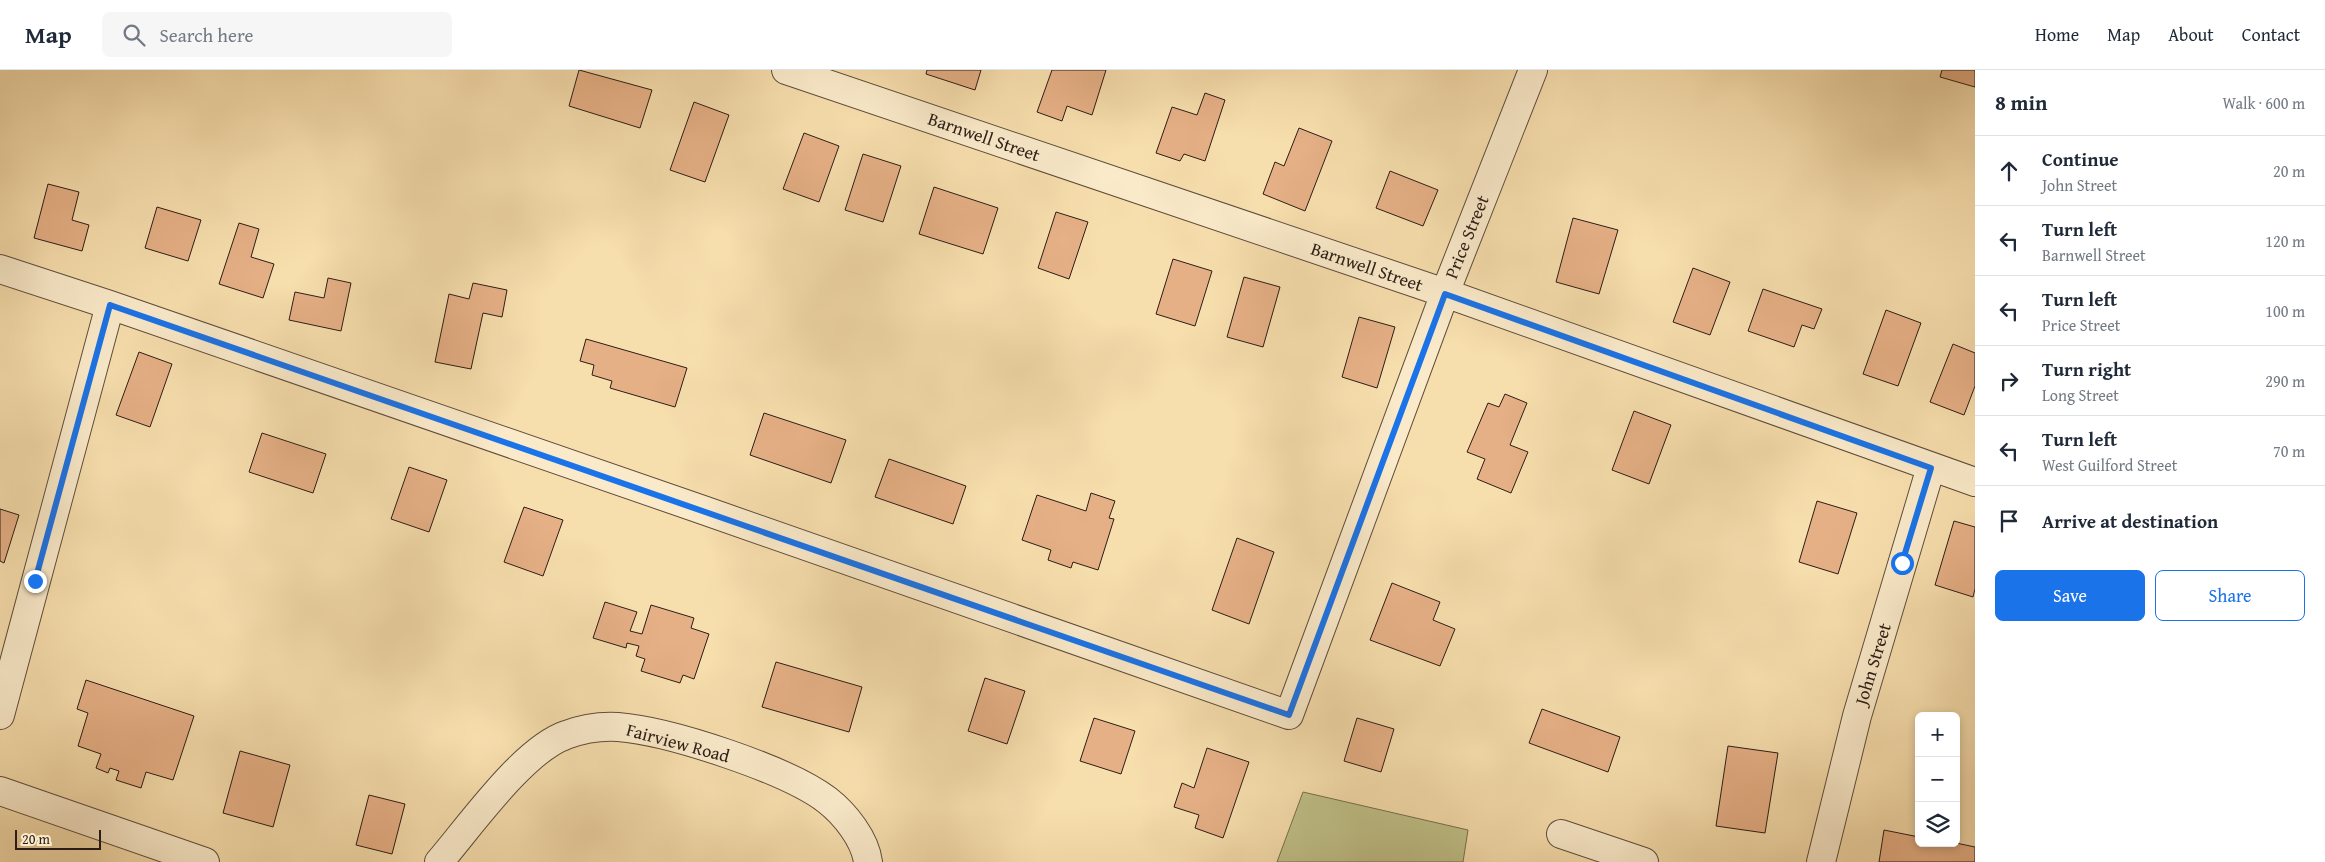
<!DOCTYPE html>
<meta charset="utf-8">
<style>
:root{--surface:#fff;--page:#f6f6f7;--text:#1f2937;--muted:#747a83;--line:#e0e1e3;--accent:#1a73e8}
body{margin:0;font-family:"Gentium Book Plus",serif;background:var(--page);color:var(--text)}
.controls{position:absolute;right:15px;bottom:15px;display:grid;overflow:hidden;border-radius:8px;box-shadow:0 2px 8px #0003}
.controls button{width:45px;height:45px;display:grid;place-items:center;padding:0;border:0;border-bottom:1px solid var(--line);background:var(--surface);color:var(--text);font:25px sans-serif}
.scale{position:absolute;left:15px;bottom:12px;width:86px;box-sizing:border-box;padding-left:5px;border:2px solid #2c1d17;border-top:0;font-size:14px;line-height:18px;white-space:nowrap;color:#2c1d17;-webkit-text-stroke:4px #faeaca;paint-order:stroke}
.stop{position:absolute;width:15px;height:15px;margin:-11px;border:4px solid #1a73e8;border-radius:50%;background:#fff}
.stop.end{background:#1a73e8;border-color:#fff;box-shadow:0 1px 5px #0008}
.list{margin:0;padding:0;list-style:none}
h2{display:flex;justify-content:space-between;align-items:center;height:65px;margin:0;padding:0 20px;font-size:21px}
h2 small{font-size:16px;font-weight:400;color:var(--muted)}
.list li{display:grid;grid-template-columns:32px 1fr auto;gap:15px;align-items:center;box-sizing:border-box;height:70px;padding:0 20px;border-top:1px solid var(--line)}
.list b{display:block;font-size:19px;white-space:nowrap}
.list p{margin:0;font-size:16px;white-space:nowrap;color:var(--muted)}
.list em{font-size:16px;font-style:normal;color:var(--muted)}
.actions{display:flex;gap:10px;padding:15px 20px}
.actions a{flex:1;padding:11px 0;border:1px solid var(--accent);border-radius:8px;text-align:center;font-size:18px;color:var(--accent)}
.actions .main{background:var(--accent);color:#fff}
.icon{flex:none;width:28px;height:28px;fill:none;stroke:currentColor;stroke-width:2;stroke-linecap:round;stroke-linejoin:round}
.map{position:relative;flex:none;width:1975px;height:792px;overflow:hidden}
header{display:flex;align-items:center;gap:30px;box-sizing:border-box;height:70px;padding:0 25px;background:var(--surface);border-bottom:1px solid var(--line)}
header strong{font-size:24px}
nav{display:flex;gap:28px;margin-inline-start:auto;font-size:18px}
.search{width:350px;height:45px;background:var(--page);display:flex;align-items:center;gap:12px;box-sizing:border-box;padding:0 18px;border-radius:8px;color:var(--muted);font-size:19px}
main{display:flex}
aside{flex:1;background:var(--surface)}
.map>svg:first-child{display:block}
</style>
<header>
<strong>Map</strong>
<div class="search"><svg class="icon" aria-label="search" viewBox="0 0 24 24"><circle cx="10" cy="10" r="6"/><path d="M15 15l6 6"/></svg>Search here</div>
<nav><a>Home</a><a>Map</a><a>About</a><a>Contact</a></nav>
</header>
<main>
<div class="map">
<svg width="1975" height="792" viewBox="0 0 1975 792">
<rect width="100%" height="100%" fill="#f7dead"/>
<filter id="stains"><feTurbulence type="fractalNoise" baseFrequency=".004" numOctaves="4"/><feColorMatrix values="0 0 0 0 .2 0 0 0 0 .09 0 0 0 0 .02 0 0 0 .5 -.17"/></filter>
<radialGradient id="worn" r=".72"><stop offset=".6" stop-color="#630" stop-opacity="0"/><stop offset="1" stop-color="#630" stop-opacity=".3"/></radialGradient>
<path fill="#c0c088" stroke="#766e50" d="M 1303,722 L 1468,760 L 1463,792 L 1277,792 Z"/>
<path fill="#e6b086" stroke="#2c1d17" d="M 579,0 L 652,20 L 640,58 L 569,36 Z
M 927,0 L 981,0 L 975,20 L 926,4 Z
M 1052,0 L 1106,0 L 1092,45 L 1067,36 L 1062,51 L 1037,42 Z
M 1942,0 L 1975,0 L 1975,17 L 1940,7 Z
M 1205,23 L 1225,30 L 1205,91 L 1184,84 L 1180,91 L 1156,83 L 1172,37 L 1197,45 Z
M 694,32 L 729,45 L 705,112 L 670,100 Z
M 1299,58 L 1332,71 L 1305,141 L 1263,124 L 1275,92 L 1284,96 Z
M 804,63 L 839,76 L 819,132 L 783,119 Z
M 863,84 L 901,96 L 883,152 L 845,140 Z
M 1390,101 L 1438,120 L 1423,156 L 1376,138 Z
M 48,114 L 79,122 L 72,150 L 89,155 L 82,181 L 34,168 Z
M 934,117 L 998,138 L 983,184 L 919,164 Z
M 157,137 L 201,150 L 188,191 L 145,178 Z
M 1056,142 L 1088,152 L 1069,209 L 1038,198 Z
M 1573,148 L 1618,160 L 1599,224 L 1556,212 Z
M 239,153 L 259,159 L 251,187 L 274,194 L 263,228 L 219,214 Z
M 1173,189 L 1212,201 L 1195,256 L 1156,244 Z
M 1693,198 L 1730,212 L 1710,265 L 1673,252 Z
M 1244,207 L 1280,217 L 1263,277 L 1227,267 Z
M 328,208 L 351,213 L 341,261 L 289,250 L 295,222 L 324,228 Z
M 473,213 L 507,220 L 502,247 L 483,243 L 471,299 L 435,292 L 449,224 L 469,229 Z
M 1763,219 L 1822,239 L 1814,259 L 1802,255 L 1794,277 L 1748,261 Z
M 1886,240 L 1921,253 L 1898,316 L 1863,304 Z
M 1359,247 L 1395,257 L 1377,318 L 1342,307 Z
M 586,269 L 687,298 L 675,337 L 610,318 L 612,311 L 592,305 L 594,295 L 580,291 Z
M 1953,274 L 1975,283 L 1975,316 L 1964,345 L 1930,332 Z
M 139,282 L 172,294 L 150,357 L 116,345 Z
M 1505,324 L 1527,333 L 1510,375 L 1528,382 L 1511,423 L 1477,409 L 1485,389 L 1467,382 L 1488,333 L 1499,337 Z
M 1634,341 L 1671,355 L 1649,414 L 1612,400 Z
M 764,343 L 846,370 L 831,413 L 750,385 Z
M 262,363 L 326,384 L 313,423 L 249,402 Z
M 889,389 L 966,416 L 953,454 L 875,427 Z
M 409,397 L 447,410 L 429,462 L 391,449 Z
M 1091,423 L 1115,431 L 1109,448 L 1114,449 L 1098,500 L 1073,492 L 1071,498 L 1048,490 L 1051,480 L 1022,470 L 1037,425 L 1086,441 Z
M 1817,431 L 1857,443 L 1838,504 L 1799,492 Z
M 524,437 L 563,450 L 543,506 L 504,492 Z
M 0,439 L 19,445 L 4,493 L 0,491 Z
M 1954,451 L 1975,457 L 1975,519 L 1973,527 L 1935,515 Z
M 1237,468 L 1274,482 L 1249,554 L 1212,540 Z
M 1392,513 L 1440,532 L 1433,550 L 1455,559 L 1440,596 L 1370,570 Z
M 605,532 L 637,542 L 630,561 L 642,564 L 651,535 L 694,548 L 691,558 L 709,564 L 694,609 L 683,605 L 680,613 L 641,601 L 645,589 L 636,586 L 639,576 L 627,573 L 626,578 L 593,568 Z
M 776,592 L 862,617 L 849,662 L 762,637 Z
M 985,608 L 1025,621 L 1007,674 L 968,661 Z
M 86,610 L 194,646 L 173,710 L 146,702 L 141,718 L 116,710 L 119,701 L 110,698 L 108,703 L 96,698 L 101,684 L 78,676 L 88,643 L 77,639 Z
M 1542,639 L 1620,667 L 1608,702 L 1529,673 Z
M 1094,648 L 1135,661 L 1121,704 L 1080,691 Z
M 1357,648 L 1394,659 L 1381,702 L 1344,691 Z
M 1728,676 L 1778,683 L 1765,763 L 1716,756 Z
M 1207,678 L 1249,692 L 1223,768 L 1195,758 L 1199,745 L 1174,737 L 1182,713 L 1194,718 Z
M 240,681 L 290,695 L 273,757 L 223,743 Z
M 369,725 L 405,734 L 392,784 L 356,775 Z
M 1884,760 L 1919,767 L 1919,773 L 1956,773 L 1975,777 L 1975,792 L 1879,792 Z"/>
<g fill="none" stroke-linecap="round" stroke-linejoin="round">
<g stroke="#5f4d3c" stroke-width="30">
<path id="street" d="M 786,0 L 1445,223 L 1975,412
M 0,199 L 110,235 L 703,440 L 1289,645 L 1445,223 L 1533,0
M 0,645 L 110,235
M 0,721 L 205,792
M 1561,764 L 1644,792
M 439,792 C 470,756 523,680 566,665 C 582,659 601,656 618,657 C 669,661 786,699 827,730 C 845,744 865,769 868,792
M 1821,792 L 1857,646 L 1931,397"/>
</g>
<use href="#street" stroke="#faeaca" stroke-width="28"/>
</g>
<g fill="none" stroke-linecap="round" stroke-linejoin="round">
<path stroke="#1a73e8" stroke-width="6" d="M 35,511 L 110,235 L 1289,645 L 1445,224 L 1931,398 L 1902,493"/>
</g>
<g text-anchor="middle" stroke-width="4" stroke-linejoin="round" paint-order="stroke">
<g font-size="18" fill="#2c1d17" stroke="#faeaca">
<text transform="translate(984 67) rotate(19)" y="6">Barnwell Street</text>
<text transform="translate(1467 167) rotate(-68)" y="6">Price Street</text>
<text transform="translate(1367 197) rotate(19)" y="6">Barnwell Street</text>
<text transform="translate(1873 594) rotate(-73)" y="6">John Street</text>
<text transform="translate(678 673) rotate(15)" y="6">Fairview Road</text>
</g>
</g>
<rect width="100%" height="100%" filter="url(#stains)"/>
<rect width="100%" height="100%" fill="url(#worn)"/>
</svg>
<div class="controls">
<button>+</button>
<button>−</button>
<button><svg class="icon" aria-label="layers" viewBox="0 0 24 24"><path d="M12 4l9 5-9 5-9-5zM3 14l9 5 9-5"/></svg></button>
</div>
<div class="scale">20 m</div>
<div class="stop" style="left:1902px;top:493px"></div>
<div class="stop end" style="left:35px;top:511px"></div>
</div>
<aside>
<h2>8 min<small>Walk · 600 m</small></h2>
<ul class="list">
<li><svg class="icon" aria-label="ahead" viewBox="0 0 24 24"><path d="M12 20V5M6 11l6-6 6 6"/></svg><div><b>Continue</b><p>John Street</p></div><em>20 m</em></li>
<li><svg class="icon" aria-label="left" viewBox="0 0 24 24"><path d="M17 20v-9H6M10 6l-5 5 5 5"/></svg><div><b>Turn left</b><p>Barnwell Street</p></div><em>120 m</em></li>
<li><svg class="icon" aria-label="left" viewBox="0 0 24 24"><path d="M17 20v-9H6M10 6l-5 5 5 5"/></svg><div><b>Turn left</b><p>Price Street</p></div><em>100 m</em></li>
<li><svg class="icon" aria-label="right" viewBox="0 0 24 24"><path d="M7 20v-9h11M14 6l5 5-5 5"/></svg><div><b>Turn right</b><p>Long Street</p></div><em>290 m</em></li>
<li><svg class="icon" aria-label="left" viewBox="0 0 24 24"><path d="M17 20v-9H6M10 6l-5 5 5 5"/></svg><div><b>Turn left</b><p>West Guilford Street</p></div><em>70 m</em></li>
<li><svg class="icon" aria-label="arrive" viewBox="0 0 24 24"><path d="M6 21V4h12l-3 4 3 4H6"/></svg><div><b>Arrive at destination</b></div></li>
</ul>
<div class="actions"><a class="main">Save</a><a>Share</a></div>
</aside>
</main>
